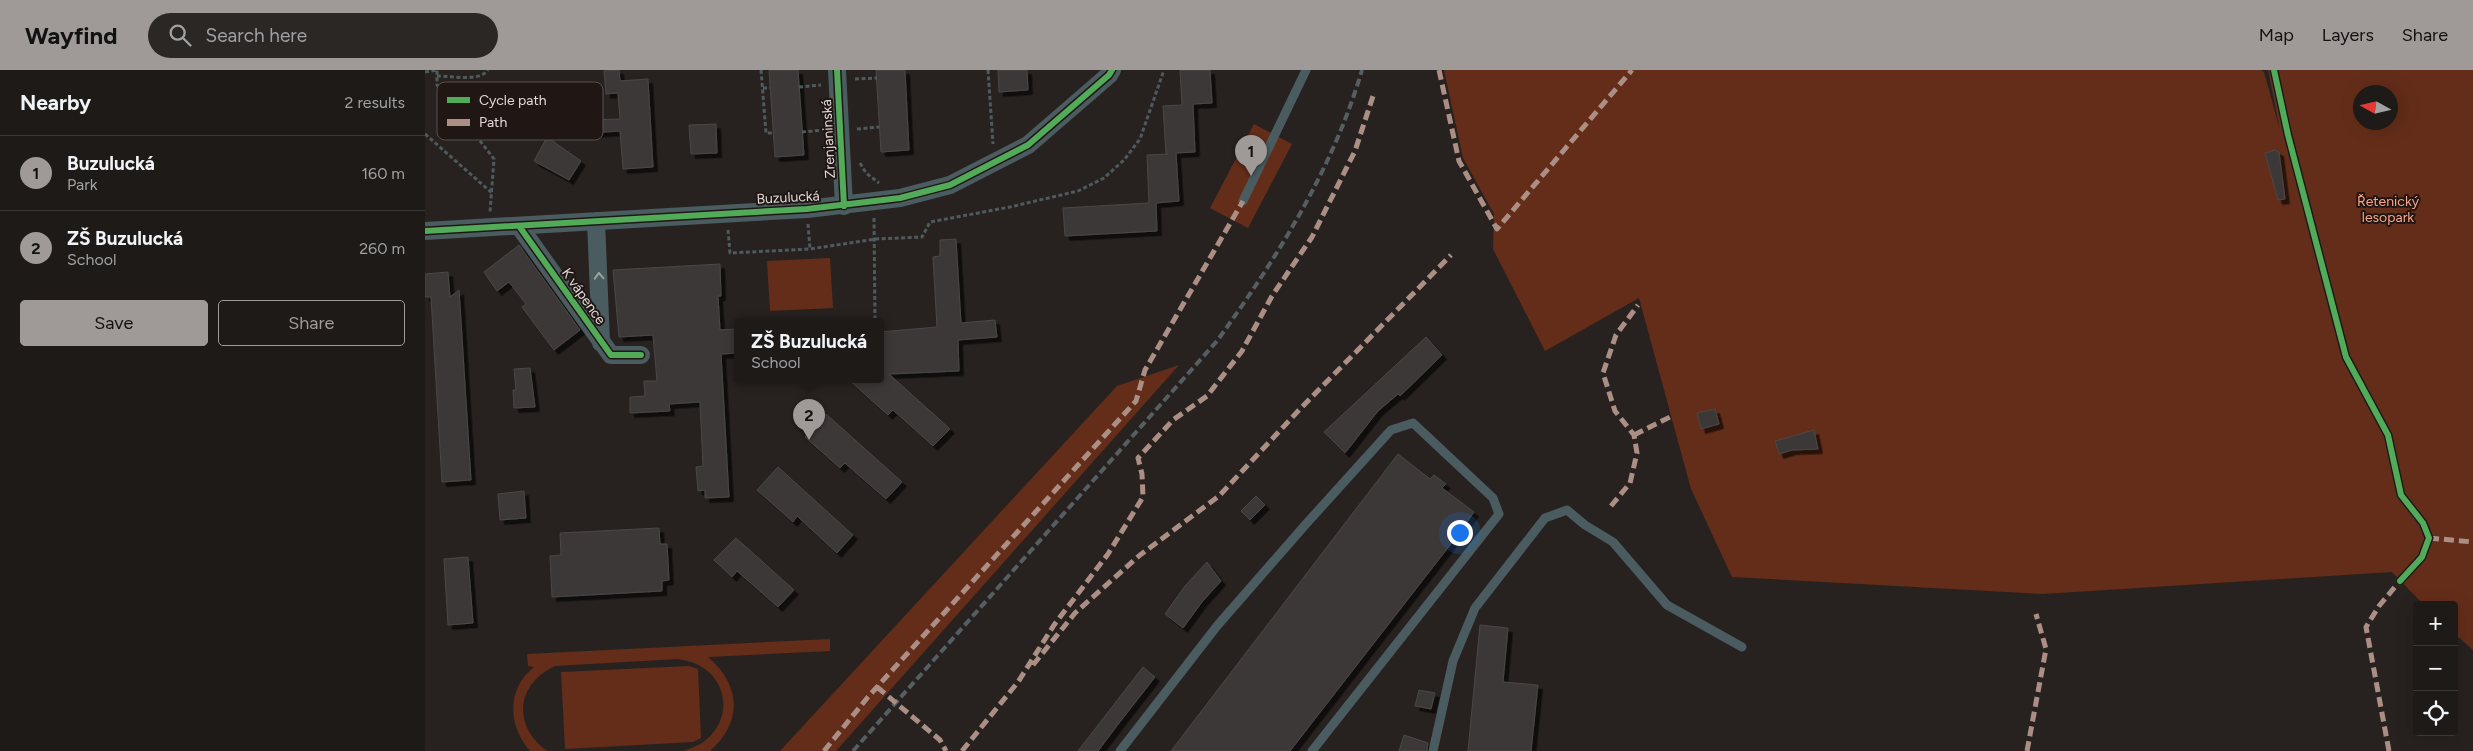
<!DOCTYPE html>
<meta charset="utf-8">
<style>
:root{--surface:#1d1a18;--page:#2a2725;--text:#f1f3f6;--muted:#a0a1a2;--line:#3b3837;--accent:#9f9997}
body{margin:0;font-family:Figtree,sans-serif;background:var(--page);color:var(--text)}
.controls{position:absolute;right:15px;bottom:15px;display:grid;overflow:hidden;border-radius:5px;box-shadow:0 5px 20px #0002}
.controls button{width:45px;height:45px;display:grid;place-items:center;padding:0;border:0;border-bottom:1px solid var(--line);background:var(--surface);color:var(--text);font:25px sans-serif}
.compass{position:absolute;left:1928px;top:15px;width:45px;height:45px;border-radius:50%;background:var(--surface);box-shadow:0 5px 20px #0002;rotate:278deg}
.you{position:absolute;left:1034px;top:462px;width:18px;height:18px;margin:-12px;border:4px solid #fff;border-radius:50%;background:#1a73e8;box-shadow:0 0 0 8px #1a73e833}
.badge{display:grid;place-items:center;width:32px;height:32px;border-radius:50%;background:var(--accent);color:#111;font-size:16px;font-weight:700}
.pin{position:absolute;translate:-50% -41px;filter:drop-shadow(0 1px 2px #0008)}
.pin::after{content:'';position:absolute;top:26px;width:18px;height:15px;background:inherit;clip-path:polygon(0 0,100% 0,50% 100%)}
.popup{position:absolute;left:309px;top:248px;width:150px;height:65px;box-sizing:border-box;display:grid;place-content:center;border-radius:5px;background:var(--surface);filter:drop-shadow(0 1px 4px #0005);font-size:16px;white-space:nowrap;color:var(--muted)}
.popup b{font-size:19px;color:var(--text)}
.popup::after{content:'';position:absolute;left:50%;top:100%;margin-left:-10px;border:10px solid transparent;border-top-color:var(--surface)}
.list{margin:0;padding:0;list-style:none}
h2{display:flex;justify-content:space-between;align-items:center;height:65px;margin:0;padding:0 20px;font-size:21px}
h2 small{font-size:16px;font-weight:400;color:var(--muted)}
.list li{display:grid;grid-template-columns:32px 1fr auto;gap:15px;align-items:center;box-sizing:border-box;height:75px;padding:0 20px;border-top:1px solid var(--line)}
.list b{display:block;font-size:19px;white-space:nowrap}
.list p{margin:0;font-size:16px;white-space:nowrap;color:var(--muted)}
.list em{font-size:16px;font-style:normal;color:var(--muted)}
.actions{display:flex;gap:10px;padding:15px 20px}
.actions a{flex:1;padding:11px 0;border:1px solid var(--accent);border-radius:5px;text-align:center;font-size:18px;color:var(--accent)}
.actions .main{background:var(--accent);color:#111}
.icon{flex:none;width:28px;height:28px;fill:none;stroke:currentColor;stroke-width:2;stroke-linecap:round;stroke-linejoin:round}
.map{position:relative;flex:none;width:2048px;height:681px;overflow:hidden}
header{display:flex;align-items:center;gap:30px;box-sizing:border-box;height:70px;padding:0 25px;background:var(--accent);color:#111}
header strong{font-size:24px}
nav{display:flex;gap:28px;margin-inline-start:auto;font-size:18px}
.search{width:350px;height:45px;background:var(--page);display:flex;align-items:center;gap:12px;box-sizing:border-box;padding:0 18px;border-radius:28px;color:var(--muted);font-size:19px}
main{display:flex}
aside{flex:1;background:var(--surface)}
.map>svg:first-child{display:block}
</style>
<header>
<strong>Wayfind</strong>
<div class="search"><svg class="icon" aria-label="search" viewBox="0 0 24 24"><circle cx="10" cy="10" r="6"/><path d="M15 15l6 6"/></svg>Search here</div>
<nav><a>Map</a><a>Layers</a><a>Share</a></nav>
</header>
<main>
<aside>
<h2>Nearby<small>2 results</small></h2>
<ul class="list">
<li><span class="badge">1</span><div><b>Buzulucká</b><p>Park</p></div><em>160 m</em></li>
<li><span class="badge">2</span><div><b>ZŠ Buzulucká</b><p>School</p></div><em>260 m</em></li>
</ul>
<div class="actions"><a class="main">Save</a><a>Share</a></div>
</aside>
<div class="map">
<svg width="2048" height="681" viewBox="0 0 2048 681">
<defs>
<filter id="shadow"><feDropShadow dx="4.5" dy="4.5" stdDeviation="0" flood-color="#0009"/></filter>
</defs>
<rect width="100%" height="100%" fill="#272220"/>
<path fill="#632d19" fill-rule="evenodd" d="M 1019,0 L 1836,0 L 1839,2 L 1855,60 L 1843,0 L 2048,0 L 2048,580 L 2029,563 L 2029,535 L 1999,535 L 1967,502 L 1618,524 L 1307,507 L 1266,419 L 1214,228 L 1120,281 L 1068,179 L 1069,144 L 1038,88 ZM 1936,22 L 1966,22 L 1966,52 L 1936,52 Z
M 829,54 L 867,74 L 823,158 L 785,138 Z
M 405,188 L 408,238 L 345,241 L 342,191 Z
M 754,295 L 411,681 L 355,681 L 692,316 Z
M 405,569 L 405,581 L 283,587 C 316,615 318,652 285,681 L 258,681 C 314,667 311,596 253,589 L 130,596 C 91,614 87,656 122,681 L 105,681 C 83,656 81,619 109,597 L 103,596 L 102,584 Z
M 264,596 L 273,599 L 276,668 L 268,672 L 140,679 L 136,602 Z"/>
<path fill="#3e3938" stroke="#4a4745" filter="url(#shadow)" d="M 194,0 L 195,11 L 223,9 L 228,97 L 198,99 L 195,61 L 165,63 L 165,50 L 195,49 L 193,23 L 181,24 L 179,1 Z
M 344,0 L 373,0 L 379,85 L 350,87 Z
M 451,0 L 480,0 L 484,80 L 456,82 Z
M 573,0 L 602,0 L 603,20 L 574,22 Z
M 755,0 L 785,0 L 787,33 L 768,34 L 770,82 L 751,83 L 754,131 L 731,133 L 732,161 L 640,166 L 638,138 L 724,133 L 722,85 L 743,84 L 741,84 L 738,36 L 757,35 Z
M 61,23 L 65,28 L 73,23 L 79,31 L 82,29 L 90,40 L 65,59 L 48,32 Z
M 291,54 L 292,83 L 266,84 L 264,55 Z
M 122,67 L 156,91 L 144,110 L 109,91 Z
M 1850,80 L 1854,82 L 1860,129 L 1853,130 L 1840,83 Z
M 531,169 L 536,253 L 570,250 L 572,267 L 533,270 L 534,301 L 464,304 L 525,359 L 508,376 L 468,340 L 463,345 L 423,309 L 455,309 L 455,262 L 512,257 L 508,187 L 515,186 L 515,170 Z
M 94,175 L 155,260 L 129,280 L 97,237 L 101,234 L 84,212 L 72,221 L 59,202 Z
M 295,194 L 296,226 L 293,226 L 295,260 L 313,259 L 313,283 L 296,284 L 304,427 L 280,428 L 280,420 L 273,421 L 271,397 L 278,396 L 275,332 L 244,334 L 245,341 L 205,343 L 205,327 L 220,326 L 219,311 L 232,311 L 228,265 L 194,267 L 188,200 Z
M 23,202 L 25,227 L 34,220 L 46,410 L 17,412 L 6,227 L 0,227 L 0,204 Z
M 1001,267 L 1017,285 L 975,326 L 973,324 L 953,341 L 920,383 L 899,362 Z
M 105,298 L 110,337 L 89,338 L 88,320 L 91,320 L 89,299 Z
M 1290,339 L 1294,354 L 1276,359 L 1272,343 Z
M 401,344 L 477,412 L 461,429 L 420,393 L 415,398 L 380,367 Z
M 1389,360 L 1393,379 L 1367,380 L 1354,384 L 1350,371 Z
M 973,384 L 1005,409 L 1009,405 L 1021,414 L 1017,418 L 1049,442 L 1032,466 L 865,681 L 746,681 Z
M 353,397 L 428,465 L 412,483 L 372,446 L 368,452 L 332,420 Z
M 99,421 L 101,448 L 75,450 L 73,424 Z
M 831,426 L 840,435 L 825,450 L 816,441 Z
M 234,458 L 235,474 L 242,474 L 244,510 L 237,511 L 237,521 L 127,527 L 125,486 L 136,485 L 135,463 Z
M 311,468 L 369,520 L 353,537 L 312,501 L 307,507 L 289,490 Z
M 43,487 L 48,553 L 23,555 L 19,489 Z
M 782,492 L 796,511 L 777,532 L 758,558 L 740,544 L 760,516 Z
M 1055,555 L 1083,558 L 1078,612 L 1113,615 L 1106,681 L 1043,681 Z
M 718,597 L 730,607 L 691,657 L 673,681 L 653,681 Z
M 994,620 L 1010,623 L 1006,639 L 990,636 Z
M 979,665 L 1003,673 L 1002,681 L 974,681 Z"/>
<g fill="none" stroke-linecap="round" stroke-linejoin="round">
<path stroke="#4f5a5d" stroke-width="3" stroke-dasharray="4 2.5" stroke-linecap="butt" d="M 336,0 L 341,63 L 349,63
M 563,0 L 568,74
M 0,2 L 12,0 L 12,15 L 69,89 L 65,142
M 12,6 C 26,6 55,12 63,0
M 430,9 L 452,8
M 374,17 L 396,15
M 338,18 L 345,18
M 432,59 L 454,57
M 377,62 L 398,60
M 0,64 L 67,123
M 435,93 L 441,103 L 454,113
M 449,148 L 450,251
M 383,154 L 385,179 L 451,169 L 497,167 L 505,152 L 585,137 L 653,121 L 679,108 L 699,90 L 715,69 L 739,0
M 303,160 L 305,183 L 385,179"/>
<path stroke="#4a5c60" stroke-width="9" d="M 1849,0 L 1863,65 L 1921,287 L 1963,365 L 1976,425 L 1998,453 L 2004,468 L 1997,487 L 1975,511
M 818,131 L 881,0
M 695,681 L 792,556 L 881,454 L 966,360 L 988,353 L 1068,428 L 1074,444 L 887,681
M 1008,681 L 1028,591 L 1050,538 L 1120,448 L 1142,440 L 1160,455 L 1188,472 L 1242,535 L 1317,577"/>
<path stroke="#4a5c60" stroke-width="18" d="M 412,0 L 419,136
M 171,151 L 176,273
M 94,156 L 186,285 L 216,285
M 0,161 L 382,139 L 475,128 L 525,115 L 603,75 L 684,5 L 687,0"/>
<path stroke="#555e61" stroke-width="4" stroke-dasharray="8 4" stroke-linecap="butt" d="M 428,681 L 792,271 C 852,188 908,99 937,0"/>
<path stroke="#ac8f84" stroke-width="5" stroke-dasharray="10 5" stroke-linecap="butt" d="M 1014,0 L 1034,91 L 1072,159 L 1207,0
M 1209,365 L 1247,346
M 1186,436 L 1205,413 L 1212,383 L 1209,365 L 1190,341 L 1178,303 L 1191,265 L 1213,235
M 2004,468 L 2048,472
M 608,595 L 650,543 L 715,485 L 794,426 L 875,339 L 1026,185
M 452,617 L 515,670 L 521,681
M 399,681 L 443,627 L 711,331 L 720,300 L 818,131
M 537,681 L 593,612 L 629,555 L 683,484 L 718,427 L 717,404 L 713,388 L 748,350 L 782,326 L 817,281 L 847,226 L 887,167 L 930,81 L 949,23
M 1602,681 L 1621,579 L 1611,544
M 1964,681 L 1941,557 L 1954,536 L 1975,511"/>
<g stroke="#201714" stroke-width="9">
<path id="cycleway" d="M 412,0 L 419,136
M 1849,0 L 1863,65 L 1921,287 L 1963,365 L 1976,425 L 1998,453 L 2004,468 L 1997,487 L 1975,511
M 94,156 L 186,285 L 216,285
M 0,161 L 382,139 L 475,128 L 525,115 L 603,75 L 684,5 L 687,0"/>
</g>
<use href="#cycleway" stroke="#51ab58" stroke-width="6"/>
</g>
<defs><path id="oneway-chevron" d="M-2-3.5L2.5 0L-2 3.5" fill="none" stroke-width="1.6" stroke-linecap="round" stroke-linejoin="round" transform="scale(1.25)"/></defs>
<use stroke="#9ca1a1" href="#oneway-chevron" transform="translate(174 206) rotate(-92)"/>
<g text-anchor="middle" stroke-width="4" stroke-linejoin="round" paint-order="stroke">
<g font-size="14" fill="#e0d9d7" stroke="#201714">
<text transform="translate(403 69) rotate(-93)" y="5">Zrenjaninská</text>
<text transform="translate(363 127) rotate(-3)" y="5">Buzulucká</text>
<text transform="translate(159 226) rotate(55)" y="5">K vápence</text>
</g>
<g font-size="14" fill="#fca587" stroke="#201714">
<text x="1963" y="136">Řetenický<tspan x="1963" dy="16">lesopark</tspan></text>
</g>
</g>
<rect x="12" y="12" width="166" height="58" rx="8" fill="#201714" stroke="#5a514e" stroke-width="1"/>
<rect x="22" y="27" width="23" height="6" fill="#51ab58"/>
<rect x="22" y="49" width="23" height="7" fill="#ac8f84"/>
<g font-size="14" fill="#e0d9d7">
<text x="54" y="35">Cycle path</text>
<text x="54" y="57">Path</text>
</g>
</svg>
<div class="controls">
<button>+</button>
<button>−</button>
<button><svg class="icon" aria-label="locate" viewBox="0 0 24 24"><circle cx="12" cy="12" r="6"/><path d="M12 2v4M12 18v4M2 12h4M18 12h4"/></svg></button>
</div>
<svg class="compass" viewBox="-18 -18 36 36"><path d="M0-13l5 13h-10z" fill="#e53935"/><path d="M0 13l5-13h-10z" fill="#a0a1a2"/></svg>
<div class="you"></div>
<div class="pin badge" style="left:826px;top:106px">1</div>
<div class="pin badge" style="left:384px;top:370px">2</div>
<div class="popup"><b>ZŠ Buzulucká</b>School</div>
</div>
</main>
